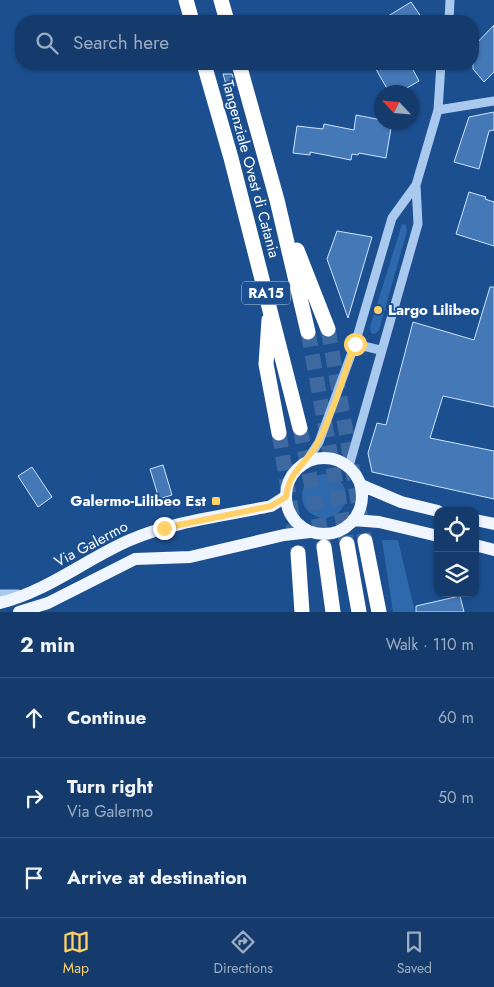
<!DOCTYPE html>
<meta charset="utf-8">
<style>
:root{--surface:#143b6b;--page:#1d4271;--text:#f1f3f6;--muted:#9dadc1;--line:#33557e;--accent:#ffd166}
body{margin:0;font-family:Jost,sans-serif;background:var(--page);color:var(--text)}
.controls{position:absolute;right:15px;bottom:15px;display:grid;overflow:hidden;border-radius:10px;box-shadow:0 1px 4px #0004}
.controls button{width:45px;height:45px;display:grid;place-items:center;padding:0;border:0;border-bottom:1px solid var(--line);background:var(--surface);color:var(--text);font:25px sans-serif}
.compass{position:absolute;left:374px;top:85px;width:45px;height:45px;border-radius:50%;background:var(--surface);box-shadow:0 1px 4px #0004;rotate:296deg}
.stop{position:absolute;width:15px;height:15px;margin:-11px;border:4px solid #ffd166;border-radius:50%;background:#fff}
.stop.end{background:#ffd166;border-color:#fff;box-shadow:0 1px 5px #0008}
.list{margin:0;padding:0;list-style:none}
h2{display:flex;justify-content:space-between;align-items:center;height:65px;margin:0;padding:0 20px;font-size:21px}
h2 small{font-size:16px;font-weight:400;color:var(--muted)}
.list li{display:grid;grid-template-columns:32px 1fr auto;gap:15px;align-items:center;box-sizing:border-box;height:80px;padding:0 20px;border-top:1px solid var(--line)}
.list b{display:block;font-size:19px;white-space:nowrap}
.list p{margin:0;font-size:16px;white-space:nowrap;color:var(--muted)}
.list em{font-size:16px;font-style:normal;color:var(--muted)}
.icon{flex:none;width:28px;height:28px;fill:none;stroke:currentColor;stroke-width:2;stroke-linecap:round;stroke-linejoin:round}
.map{position:relative;flex:none;width:494px;height:612px;overflow:hidden}
.search{position:absolute;background:var(--surface);box-shadow:0 1px 4px #0004;left:15px;right:15px;top:15px;height:55px;display:flex;align-items:center;gap:12px;box-sizing:border-box;padding:0 18px;border-radius:20px;color:var(--muted);font-size:19px}
.sheet{height:305px;background:var(--surface)}
nav{display:flex;justify-content:space-around;align-items:center;box-sizing:border-box;height:70px;border-top:1px solid var(--line);background:var(--surface);font-size:14px;color:var(--muted)}
nav a{display:grid;justify-items:center;gap:2px}
nav .on{color:var(--accent)}
.map>svg:first-child{display:block}
</style>
<div class="map">
<svg width="494" height="612" viewBox="0 0 494 612">
<rect width="100%" height="100%" fill="#1b4f8f"/>
<path fill="#2e69ad" d="M 402,224 L 406,225 L 407,231 L 379,330 L 375,334 L 371,333 L 370,327 Z
M302 496a22 22 0 1 1 44 0a22 22 0 1 1-44 0Z
M 382,540 L 398,540 L 415,612 L 393,612 Z"/>
<path fill="#4478b7" stroke="#cfe3fa" d="M 411,2 L 424,21 L 380,21 Z
M 494,25 L 494,72 L 484,82 L 473,69 L 473,47 Z
M 373,64 L 410,64 L 419,81 L 400,92 L 389,92 Z
M 223,74 L 232,74 L 236,86 L 228,91 Z
M 494,112 L 494,130 L 489,131 L 479,169 L 454,162 L 469,117 Z
M 356,115 L 382,120 L 382,122 L 392,122 L 386,158 L 359,153 L 358,155 L 352,154 L 351,160 L 310,152 L 310,155 L 293,153 L 297,126 L 323,129 L 324,124 L 354,130 Z
M 469,192 L 486,197 L 485,199 L 494,202 L 494,246 L 456,234 Z
M 337,231 L 372,237 L 348,318 L 327,259 Z
M 490,287 L 494,287 L 494,407 L 443,396 L 430,438 L 494,451 L 494,499 L 372,472 L 368,453 L 377,423 L 386,425 L 413,322 L 474,340 Z
M 163,465 L 172,495 L 159,499 L 150,469 Z
M 32,467 L 52,497 L 38,507 L 18,476 Z
M 460,596 L 464,612 L 416,612 L 416,606 Z"/>
<g fill="none" stroke-linecap="round" stroke-linejoin="round">
<path stroke="#3d69a0" stroke-width="15" stroke-dasharray="15 8" stroke-linecap="butt" d="M 328,329 L 365,541
M 308,332 L 347,544
M 300,428 L 324,547
M 279,433 L 298,553"/>
<path stroke="#a9c9ee" stroke-width="9" d="M 449,21 L 450,0
M 438,110 L 494,101
M 355,344 L 380,350
M 306,462 L 319,442 L 355,344 L 392,218 L 416,185 L 438,110 L 441,64
M 349,466 L 418,224 L 416,185
M 0,594 L 18,594"/>
<path stroke="#f0f6ff" stroke-width="12" d="M286 496a38 38 0 1 1 76 0a38 38 0 1 1-76 0Z
M 361,485 L 401,502 L 438,511
M 353,520 L 379,522 L 438,536
M 475,520 L 494,524
M 475,545 L 494,550
M 0,603 C 48,591 86,559 130,540 C 174,521 224,516 271,506 L 285,497
M 19,612 L 48,603 L 135,559 L 190,557 L 284,535 L 310,532"/>
<path stroke="#fff" stroke-width="15" d="M 186,0 L 192,21
M 221,0 L 227,21
M 204,64 L 231,158 L 300,428
M 239,64 L 277,200 L 308,332
M 297,250 L 328,329
M 269,320 L 266,364 L 279,433
M 365,541 L 379,612
M 347,544 L 359,612
M 324,547 L 333,612
M 298,553 L 302,612"/>
</g>
<g fill="none" stroke-linecap="round" stroke-linejoin="round">
<path stroke="#ffd166" stroke-width="6" d="M 164,528 L 271,506 L 286,497 C 289,470 307,464 318,442 C 334,412 343,376 355,344"/>
</g>
<g fill="#ffd166" stroke="#1b4f8f" stroke-width="2">
<circle cx="378" cy="310" r="5"/>
<rect x="211" y="496" width="10" height="10" rx="2.5"/>
</g>
<g text-anchor="middle" stroke-width="4" stroke-linejoin="round" paint-order="stroke">
<rect fill="#1b4f8f" stroke="#bbcadd" stroke-width="1" x="242" y="281.5" width="48" height="23" rx="4"/>
<g font-size="14" font-weight="bold" fill="#fff">
<text x="266" y="298">RA15</text>
</g>
<g font-size="15" fill="#fff" stroke="#1b4f8f">
<text transform="translate(251 169) rotate(75)" y="5">Tangenziale Ovest di Catania</text>
<text transform="translate(91 544) rotate(-28)" y="5">Via Galermo</text>
</g>
<g font-size="15" font-weight="bold" fill="#fff" stroke="#1b4f8f" text-anchor="start">
<text x="388" y="315">Largo Lilibeo</text>
<text x="206" y="506" text-anchor="end">Galermo-Lilibeo Est</text>
</g>
</g>
</svg>
<div class="controls">
<button><svg class="icon" aria-label="locate" viewBox="0 0 24 24"><circle cx="12" cy="12" r="6"/><path d="M12 2v4M12 18v4M2 12h4M18 12h4"/></svg></button>
<button><svg class="icon" aria-label="layers" viewBox="0 0 24 24"><path d="M12 4l9 5-9 5-9-5zM3 14l9 5 9-5"/></svg></button>
</div>
<svg class="compass" viewBox="-18 -18 36 36"><path d="M0-13l5 13h-10z" fill="#e53935"/><path d="M0 13l5-13h-10z" fill="#9dadc1"/></svg>
<div class="stop" style="left:355px;top:344px"></div>
<div class="stop end" style="left:164px;top:528px"></div>
<div class="search"><svg class="icon" aria-label="search" viewBox="0 0 24 24"><circle cx="10" cy="10" r="6"/><path d="M15 15l6 6"/></svg>Search here</div>
</div>
<section class="sheet">
<h2>2 min<small>Walk · 110 m</small></h2>
<ul class="list">
<li><svg class="icon" aria-label="ahead" viewBox="0 0 24 24"><path d="M12 20V5M6 11l6-6 6 6"/></svg><div><b>Continue</b></div><em>60 m</em></li>
<li><svg class="icon" aria-label="right" viewBox="0 0 24 24"><path d="M7 20v-9h11M14 6l5 5-5 5"/></svg><div><b>Turn right</b><p>Via Galermo</p></div><em>50 m</em></li>
<li><svg class="icon" aria-label="arrive" viewBox="0 0 24 24"><path d="M6 21V4h12l-3 4 3 4H6"/></svg><div><b>Arrive at destination</b></div></li>
</ul>
</section>
<nav>
<a class="on"><svg class="icon" aria-label="map" viewBox="0 0 24 24"><path d="M3 6l6-2 6 2 6-2v14l-6 2-6-2-6 2zM9 4v14M15 6v14"/></svg>Map</a>
<a><svg class="icon" aria-label="directions" viewBox="0 0 24 24"><path d="M12 3l9 9-9 9-9-9zM9 14v-3h6M13 9l2 2-2 2"/></svg>Directions</a>
<a><svg class="icon" aria-label="saved" viewBox="0 0 24 24"><path d="M7 4h10v16l-5-4-5 4z"/></svg>Saved</a>
</nav>
